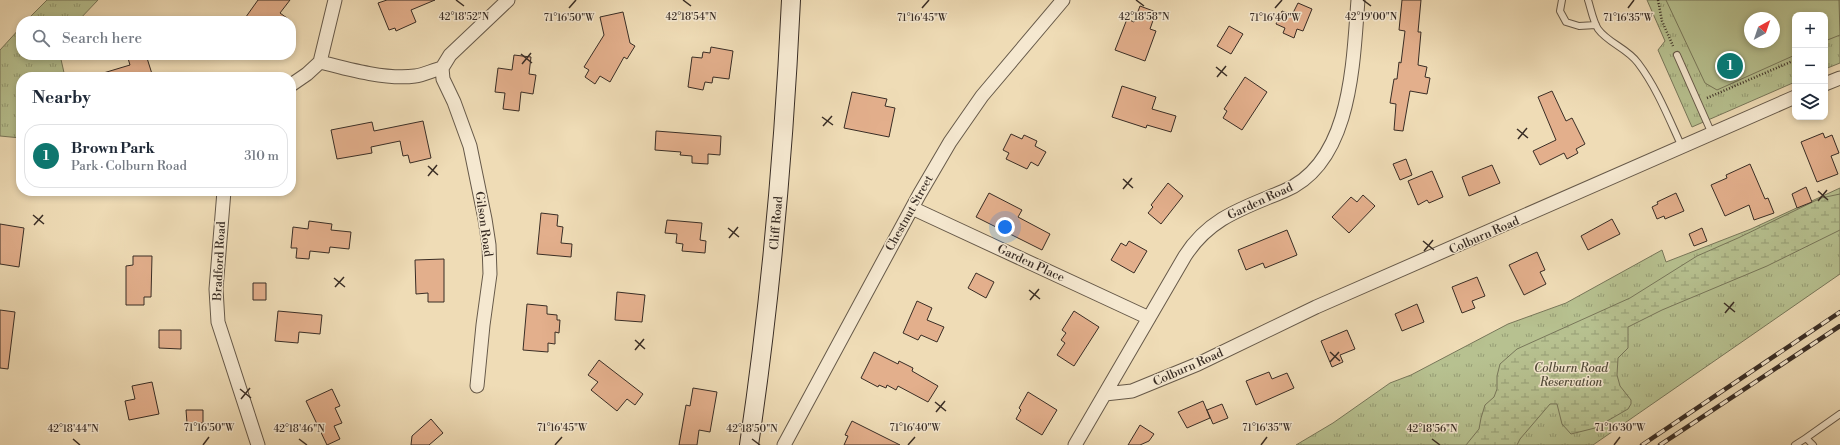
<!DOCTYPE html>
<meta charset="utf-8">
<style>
:root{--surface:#fff;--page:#f2f2f3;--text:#1f2937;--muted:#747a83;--line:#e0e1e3;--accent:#0f766e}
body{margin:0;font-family:"Libre Bodoni",serif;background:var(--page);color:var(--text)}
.controls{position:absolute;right:12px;top:12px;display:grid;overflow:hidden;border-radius:8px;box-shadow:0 2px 6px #0003}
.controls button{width:36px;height:36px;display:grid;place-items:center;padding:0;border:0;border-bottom:1px solid var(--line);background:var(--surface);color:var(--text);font:20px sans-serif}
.compass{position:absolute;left:1744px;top:12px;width:36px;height:36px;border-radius:50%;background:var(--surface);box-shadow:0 2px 6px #0003;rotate:40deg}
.you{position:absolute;left:1005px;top:227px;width:14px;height:14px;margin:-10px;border:3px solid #fff;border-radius:50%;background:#1a73e8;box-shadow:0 0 0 6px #1a73e833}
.badge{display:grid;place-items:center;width:26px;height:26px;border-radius:50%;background:var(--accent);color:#fff;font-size:13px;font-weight:700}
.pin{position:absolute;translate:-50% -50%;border:2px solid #fff;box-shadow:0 1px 4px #0006}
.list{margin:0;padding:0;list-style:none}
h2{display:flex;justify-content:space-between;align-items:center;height:52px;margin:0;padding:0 16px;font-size:17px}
h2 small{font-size:13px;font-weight:400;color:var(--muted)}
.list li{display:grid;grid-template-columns:26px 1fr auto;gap:12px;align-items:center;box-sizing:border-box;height:64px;margin:0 8px 8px;padding:0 8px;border:1px solid var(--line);border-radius:16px}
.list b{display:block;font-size:15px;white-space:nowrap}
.list p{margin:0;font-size:13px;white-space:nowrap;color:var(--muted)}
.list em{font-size:13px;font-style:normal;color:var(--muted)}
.icon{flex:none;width:22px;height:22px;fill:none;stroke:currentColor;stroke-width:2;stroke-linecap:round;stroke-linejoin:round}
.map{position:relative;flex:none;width:1840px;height:445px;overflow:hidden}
.search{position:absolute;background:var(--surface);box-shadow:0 2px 6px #0003;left:16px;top:16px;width:280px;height:44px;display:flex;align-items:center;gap:10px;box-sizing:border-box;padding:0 14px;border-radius:16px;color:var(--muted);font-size:15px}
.panel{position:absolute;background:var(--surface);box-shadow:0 2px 6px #0003;left:16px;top:72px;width:280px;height:124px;border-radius:16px}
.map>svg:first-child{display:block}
</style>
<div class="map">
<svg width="1840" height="445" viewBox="0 0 1840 445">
<defs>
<pattern id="grass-tufts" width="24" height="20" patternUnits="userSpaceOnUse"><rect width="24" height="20" fill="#b7c190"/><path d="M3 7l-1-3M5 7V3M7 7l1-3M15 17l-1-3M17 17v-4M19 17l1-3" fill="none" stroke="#969d75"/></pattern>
<pattern id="wetland-marsh" width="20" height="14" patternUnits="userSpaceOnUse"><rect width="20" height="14" fill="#b7c190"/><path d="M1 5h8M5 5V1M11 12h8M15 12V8" fill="none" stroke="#969d75"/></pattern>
</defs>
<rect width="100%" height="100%" fill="#efdcb6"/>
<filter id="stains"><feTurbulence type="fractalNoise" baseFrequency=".005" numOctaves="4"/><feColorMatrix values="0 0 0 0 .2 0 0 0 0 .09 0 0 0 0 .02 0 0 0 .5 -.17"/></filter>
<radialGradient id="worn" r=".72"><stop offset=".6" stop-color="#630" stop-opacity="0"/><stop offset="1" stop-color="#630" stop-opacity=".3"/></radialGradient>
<path fill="url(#grass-tufts)" stroke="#78775a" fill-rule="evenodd" d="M 47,0 L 98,0 L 78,21 L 26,21 Z
M 1647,0 L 1840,0 L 1840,63 L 1825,69 L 1825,15 L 1795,15 L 1795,82 L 1692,127 L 1658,50 L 1665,41 ZM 1750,18 L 1774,18 L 1774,42 L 1750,42 Z
M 21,27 L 21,55 L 60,55 L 65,77 L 21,77 L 21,138 L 0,136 L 0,50 Z
M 1840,188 L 1840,274 L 1593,445 L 1296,445 L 1333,423 L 1390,383 L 1411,375 L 1508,324 L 1566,303 L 1662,250 L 1666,262 L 1751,229 Z"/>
<path fill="url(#wetland-marsh)" stroke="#78775a" d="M 1840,194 L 1840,230 L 1767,266 L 1662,310 L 1628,327 L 1628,348 L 1618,358 L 1617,375 L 1620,386 L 1631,400 L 1631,404 L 1628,409 L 1595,428 L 1571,434 L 1562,424 L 1557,404 L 1550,404 L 1520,439 L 1517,445 L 1466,445 L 1479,429 L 1481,418 L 1485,405 L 1494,397 L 1497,389 L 1497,376 L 1500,364 L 1517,349 L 1630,298 L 1697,256 L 1738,238 L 1821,198 Z"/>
<path fill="#b7c190" stroke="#78775a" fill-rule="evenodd" d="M 1666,0 L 1839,0 L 1840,35 L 1825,41 L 1825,15 L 1795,15 L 1795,55 L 1717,90 L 1705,83 ZM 1750,18 L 1774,18 L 1774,42 L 1750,42 Z"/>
<path fill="#e3af8c" stroke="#392d25" d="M 258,0 L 290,0 L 280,13 L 291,21 L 243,21 Z
M 387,0 L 435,0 L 411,10 L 416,22 L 396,31 L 395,28 L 389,30 L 378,3 Z
M 1402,0 L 1421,0 L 1418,32 L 1421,32 L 1418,65 L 1427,67 L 1425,77 L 1430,78 L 1427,94 L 1410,91 L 1403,131 L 1394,130 L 1396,104 L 1390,103 L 1394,79 L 1397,79 L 1399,62 L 1401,63 L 1405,31 L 1399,30 Z
M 1298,3 L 1312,9 L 1303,31 L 1297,29 L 1294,38 L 1283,33 L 1285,28 L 1276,24 L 1282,11 L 1292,15 Z
M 1140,6 L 1156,12 L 1150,29 L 1156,31 L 1145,61 L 1115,50 L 1127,19 L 1134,22 Z
M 623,12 L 630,43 L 635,46 L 627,59 L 624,57 L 610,82 L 600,76 L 595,84 L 585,77 L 589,70 L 584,67 L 604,35 L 600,17 Z
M 1229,26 L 1243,34 L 1231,54 L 1217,46 Z
M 711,47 L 733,51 L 729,79 L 713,77 L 712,83 L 705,82 L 703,90 L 688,87 L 692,57 L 702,58 L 703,52 L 710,53 Z
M 127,55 L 146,55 L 153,77 L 101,77 L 100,74 L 130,65 Z
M 514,55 L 531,57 L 529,74 L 536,75 L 533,94 L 521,92 L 519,111 L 503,109 L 505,93 L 495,92 L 498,68 L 512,70 Z
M 1245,77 L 1267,92 L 1242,130 L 1223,118 L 1227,111 L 1224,109 Z
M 1122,86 L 1156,97 L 1152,109 L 1176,116 L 1171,132 L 1147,125 L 1146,128 L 1112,117 Z
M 1552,91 L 1566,121 L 1572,118 L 1585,144 L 1576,149 L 1578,153 L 1567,159 L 1564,153 L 1540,165 L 1533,151 L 1556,140 L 1538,97 Z
M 852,92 L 887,99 L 885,106 L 895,108 L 889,137 L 844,128 Z
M 423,121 L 431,158 L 410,163 L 408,155 L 403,156 L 400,141 L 371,147 L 372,153 L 337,159 L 331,130 L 372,122 L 374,131 Z
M 656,131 L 721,136 L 720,155 L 708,154 L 708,164 L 692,163 L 692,156 L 680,155 L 681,152 L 655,150 Z
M 1823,133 L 1825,138 L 1832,135 L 1839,153 L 1831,156 L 1838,174 L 1817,182 L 1801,142 Z
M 1011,134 L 1022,139 L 1024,135 L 1037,141 L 1035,146 L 1046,152 L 1038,166 L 1031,162 L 1027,169 L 1006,159 L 1009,153 L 1003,150 Z
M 1406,159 L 1412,175 L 1400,180 L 1393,164 Z
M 1750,164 L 1765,199 L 1768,198 L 1774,213 L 1754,220 L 1749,205 L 1725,216 L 1711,185 L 1727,178 L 1726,175 Z
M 1492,165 L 1500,183 L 1469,196 L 1462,177 Z
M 1432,171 L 1443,197 L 1429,203 L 1427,200 L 1418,205 L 1408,181 Z
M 1168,183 L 1183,196 L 1161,224 L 1148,213 L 1153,207 L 1151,205 Z
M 1806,187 L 1812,202 L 1797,208 L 1792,194 Z
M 989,193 L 1022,210 L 1018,217 L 1050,234 L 1042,250 L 976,217 Z
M 1676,193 L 1684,211 L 1665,219 L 1664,216 L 1657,219 L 1652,207 L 1658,204 L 1657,202 Z
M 1363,195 L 1375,206 L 1349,233 L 1332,217 L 1351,197 L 1357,202 Z
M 541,213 L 558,215 L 557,226 L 563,227 L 561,243 L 572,244 L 571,257 L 537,254 Z
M 1612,219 L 1620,234 L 1588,250 L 1581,236 Z
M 667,220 L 702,223 L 700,240 L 706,241 L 705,253 L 682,251 L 683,244 L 676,243 L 677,234 L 665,233 Z
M 309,221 L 332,224 L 331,230 L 351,232 L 349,249 L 330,247 L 329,253 L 310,251 L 309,259 L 296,258 L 297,248 L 291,248 L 293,227 L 308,229 Z
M 0,224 L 24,228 L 19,267 L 0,264 Z
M 1702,228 L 1707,241 L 1694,246 L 1689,234 Z
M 1287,230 L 1297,255 L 1265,268 L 1263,263 L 1246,270 L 1238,250 Z
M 1129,241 L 1147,251 L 1134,273 L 1111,260 L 1121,243 L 1126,246 Z
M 1537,252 L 1545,270 L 1540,272 L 1546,284 L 1524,295 L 1509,265 Z
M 133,256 L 152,256 L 151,297 L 144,297 L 144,305 L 126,305 L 126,266 L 133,265 Z
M 444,259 L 444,302 L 428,302 L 428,293 L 416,294 L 415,260 Z
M 976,273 L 994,282 L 986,298 L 968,288 Z
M 1477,277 L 1485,296 L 1472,301 L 1475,308 L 1462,313 L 1452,287 Z
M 253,283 L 266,283 L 266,300 L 253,300 Z
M 617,292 L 645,295 L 642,322 L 615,320 Z
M 917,301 L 932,308 L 927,320 L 944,327 L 937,342 L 921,335 L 918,340 L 903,333 Z
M 527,304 L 547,306 L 547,314 L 557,315 L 557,320 L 560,320 L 559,333 L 555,332 L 555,344 L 548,343 L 548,352 L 523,350 Z
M 1417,304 L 1424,322 L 1402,331 L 1395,314 Z
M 0,310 L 15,312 L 8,369 L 0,368 Z
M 278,311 L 322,315 L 320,334 L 299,332 L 298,343 L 275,341 Z
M 1074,311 L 1099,327 L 1074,366 L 1057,355 L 1065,343 L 1061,340 L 1066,333 L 1062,330 Z
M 159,330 L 181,330 L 181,349 L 159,348 Z
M 1347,330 L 1355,349 L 1340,355 L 1343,362 L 1332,367 L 1321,341 Z
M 874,352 L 898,364 L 899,361 L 913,368 L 912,371 L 938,386 L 928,402 L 898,386 L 896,390 L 887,385 L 886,388 L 879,385 L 878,387 L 861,378 Z
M 599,360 L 643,394 L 635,405 L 627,399 L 617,411 L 591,390 L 598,382 L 588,375 Z
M 1269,372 L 1272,379 L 1287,373 L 1294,388 L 1256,405 L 1246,381 Z
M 152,382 L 159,414 L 129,420 L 125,401 L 135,399 L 132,386 Z
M 693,388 L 717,392 L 710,432 L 699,430 L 697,445 L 679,445 L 686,405 L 690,406 Z
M 332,389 L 340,406 L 335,408 L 342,423 L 334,426 L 340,439 L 327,445 L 306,401 Z
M 1028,392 L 1057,410 L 1042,435 L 1016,419 L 1021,410 L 1019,408 Z
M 1203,401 L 1210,418 L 1187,428 L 1178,412 Z
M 1222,404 L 1228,418 L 1213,424 L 1207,410 Z
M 186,410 L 203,410 L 203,423 L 187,423 Z
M 431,419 L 443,433 L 429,445 L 411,445 L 412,436 Z
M 852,421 L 900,445 L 844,445 L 848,436 L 845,435 Z
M 1140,425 L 1154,434 L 1149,441 L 1140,445 L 1128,445 Z"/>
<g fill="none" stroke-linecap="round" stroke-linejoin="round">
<g stroke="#665949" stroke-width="8">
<path id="lane" d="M 1562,0 L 1560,11 L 1566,22 L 1579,26 L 1596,25
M 1588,0 C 1591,9 1593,21 1598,29 C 1608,43 1627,48 1638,63 C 1657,88 1669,119 1682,147
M 1677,55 L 1712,134
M 1806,438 L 1840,414
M 1795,445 L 1806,438 L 1813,445"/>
</g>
<g stroke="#665949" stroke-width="15">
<path id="street" d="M 335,0 L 320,62 C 347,69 387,80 415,76 C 424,75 433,70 442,68 L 450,55 L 508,0
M 442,68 L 443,79 L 454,102 L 470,146 L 485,219 L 489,245 L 490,274 L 483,325 L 477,386
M 1825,84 L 1840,78
M 291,85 L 307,74 L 320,62
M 224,191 L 216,289 L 218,322 L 258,445
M 912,208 L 1149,318
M 1105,394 L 1132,391 L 1198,364 L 1316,307 L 1795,97
M 784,445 L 919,195 L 950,142 L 982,96 L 1063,0
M 1075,445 L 1185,256 C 1210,217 1244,208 1284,191 C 1352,163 1353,62 1358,0"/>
</g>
<g stroke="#392d25" stroke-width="20">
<path id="secondary" d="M 749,445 C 771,297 784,149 791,0"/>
</g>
<path stroke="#392d25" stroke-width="2.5" stroke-dasharray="1 2" stroke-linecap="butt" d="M 1658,0 L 1662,21 L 1673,46
M 1707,98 L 1795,60"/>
<use href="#lane" stroke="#f5e8d0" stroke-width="6"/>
<use href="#street" stroke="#f5e8d0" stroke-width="13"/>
<use href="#secondary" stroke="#f5e8d0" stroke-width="18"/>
<g stroke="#392d25" stroke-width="4.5">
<path id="rail" d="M 1642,445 L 1840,312
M 1660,445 L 1840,326"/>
</g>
<use href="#rail" stroke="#f5e8d0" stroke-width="3" stroke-dasharray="9" stroke-linecap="butt"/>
</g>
<path fill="none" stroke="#392d25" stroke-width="1.5" d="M 456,0 L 464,6M 683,0 L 691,6M 1136,0 L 1144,6M 1363,0 L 1371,6M 569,8 L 576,0M 922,8 L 929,0M 1275,8 L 1282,0M 1628,8 L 1634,0M 521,54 L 532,63M 522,64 L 531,53M 1216,67 L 1227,76M 1217,77 L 1226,66M 822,117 L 833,125M 823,126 L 832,116M 1517,129 L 1528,138M 1518,139 L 1527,128M 428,166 L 438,175M 428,176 L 437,165M 1123,179 L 1133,188M 1123,189 L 1132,178M 1818,191 L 1828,200M 1818,201 L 1827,190M 33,215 L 44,224M 34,225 L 43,215M 728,228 L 739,237M 729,238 L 738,227M 1423,241 L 1434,250M 1424,251 L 1433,240M 334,278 L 345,287M 335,287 L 344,277M 1029,290 L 1040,299M 1030,300 L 1039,289M 1724,303 L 1735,312M 1725,313 L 1734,302M 635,340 L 645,349M 635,350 L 644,339M 1330,352 L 1340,361M 1330,362 L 1339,352M 240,389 L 251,398M 241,399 L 250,388M 935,402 L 946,411M 936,412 L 945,401M 73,439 L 80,445M 299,439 L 307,445M 752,439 L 760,445M 1432,439 L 1440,445M 203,445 L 209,437M 555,445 L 562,437M 908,445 L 915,437M 1261,445 L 1267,437M 1614,445 L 1620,437"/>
<g text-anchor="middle" stroke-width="3" stroke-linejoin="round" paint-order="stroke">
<g font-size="12" fill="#392d25" stroke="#f5e8d0">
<text transform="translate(1260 201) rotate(-25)" y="4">Garden Road</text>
<text transform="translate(909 213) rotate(-61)" y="4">Chestnut Street</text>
<text transform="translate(776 223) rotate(-85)" y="4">Cliff Road</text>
<text transform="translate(484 224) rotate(82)" y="4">Gilson Road</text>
<text transform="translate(1484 235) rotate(-24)" y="4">Colburn Road</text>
<text transform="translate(219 261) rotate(-87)" y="4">Bradford Road</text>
<text transform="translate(1031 263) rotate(25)" y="4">Garden Place</text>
<text transform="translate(1188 367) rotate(-24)" y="4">Colburn Road</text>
</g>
<g font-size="12" font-style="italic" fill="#524b3a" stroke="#f5e8d0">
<text x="1571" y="372">Colburn Road<tspan x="1571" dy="14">Reservation</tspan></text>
</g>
</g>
<g font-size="10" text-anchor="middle" fill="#392d25" stroke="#f5e8d0" stroke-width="3" stroke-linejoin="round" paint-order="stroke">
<text x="464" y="20">42°18'52"N</text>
<text x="691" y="20">42°18'54"N</text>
<text x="1144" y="20">42°18'58"N</text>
<text x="1371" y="20">42°19'00"N</text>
<text x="569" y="21">71°16'50"W</text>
<text x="922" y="21">71°16'45"W</text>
<text x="1275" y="21">71°16'40"W</text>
<text x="1628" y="21">71°16'35"W</text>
<text x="209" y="431">71°16'50"W</text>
<text x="562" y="431">71°16'45"W</text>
<text x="915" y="431">71°16'40"W</text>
<text x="1267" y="431">71°16'35"W</text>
<text x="1620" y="431">71°16'30"W</text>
<text x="73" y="432">42°18'44"N</text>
<text x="299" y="432">42°18'46"N</text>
<text x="752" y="432">42°18'50"N</text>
<text x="1432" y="432">42°18'56"N</text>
</g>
<rect width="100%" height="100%" filter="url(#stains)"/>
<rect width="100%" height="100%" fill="url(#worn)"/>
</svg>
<div class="controls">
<button>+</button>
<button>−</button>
<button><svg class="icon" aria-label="layers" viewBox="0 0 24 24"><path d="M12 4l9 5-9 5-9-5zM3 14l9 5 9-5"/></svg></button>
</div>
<svg class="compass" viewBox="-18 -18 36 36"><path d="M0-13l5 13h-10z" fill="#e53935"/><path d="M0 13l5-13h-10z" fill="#747a83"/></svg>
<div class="you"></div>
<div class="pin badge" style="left:1730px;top:66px">1</div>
<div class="search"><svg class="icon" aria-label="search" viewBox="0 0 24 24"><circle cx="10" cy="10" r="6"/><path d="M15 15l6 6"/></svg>Search here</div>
<section class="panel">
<h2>Nearby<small></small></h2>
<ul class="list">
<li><span class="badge">1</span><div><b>Brown Park</b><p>Park · Colburn Road</p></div><em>310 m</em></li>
</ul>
</section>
</div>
